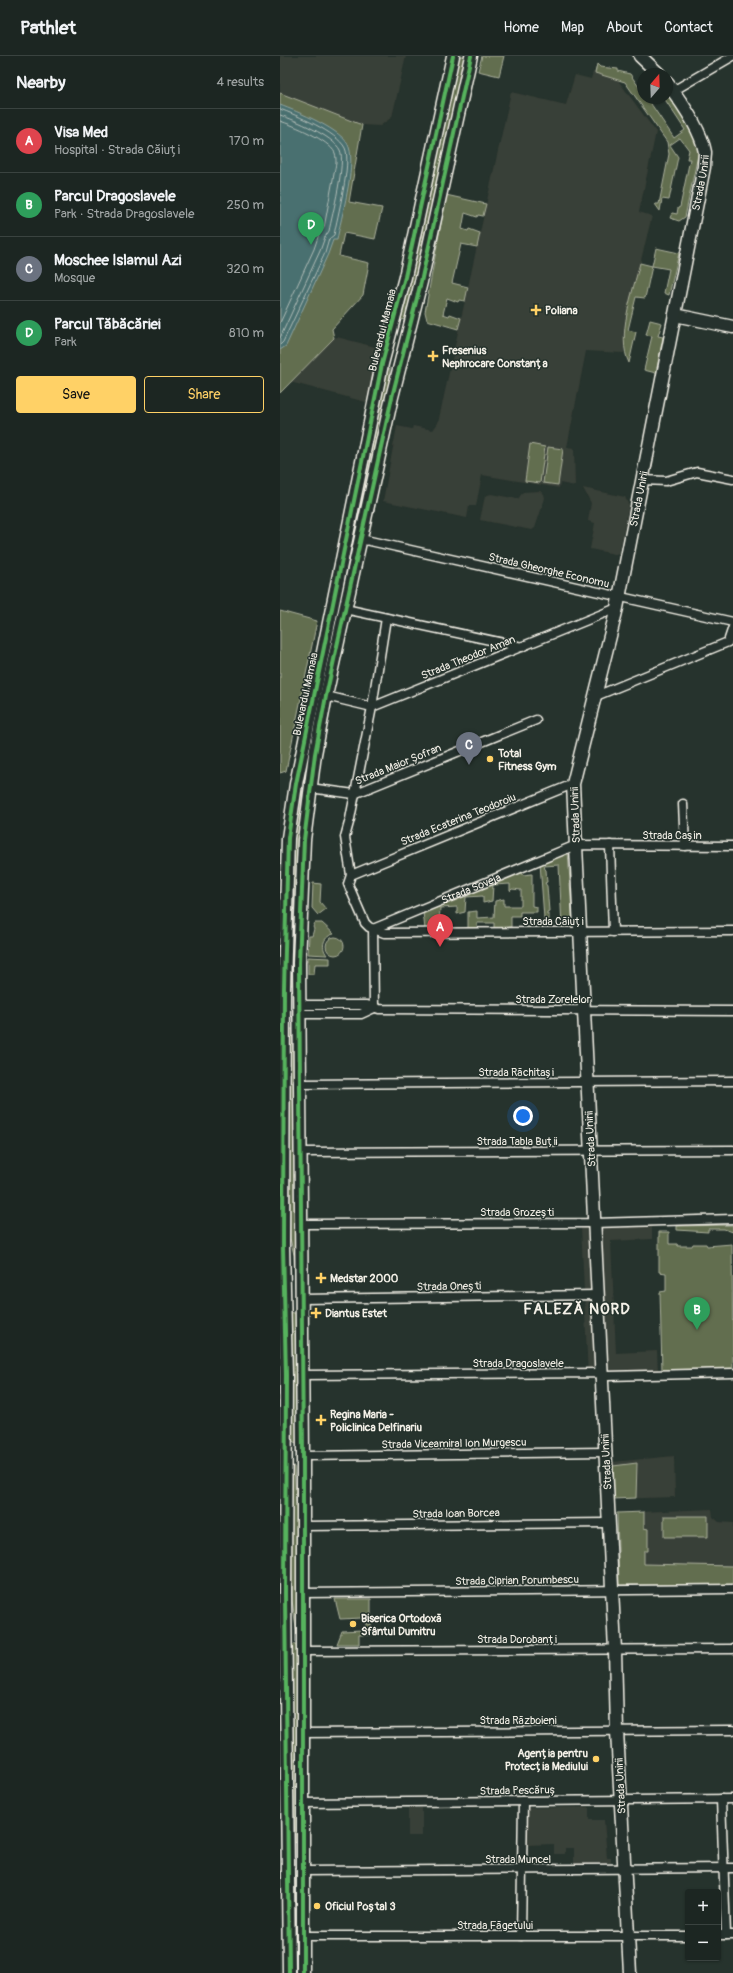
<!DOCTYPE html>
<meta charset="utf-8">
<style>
:root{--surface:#1c2622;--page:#252e2a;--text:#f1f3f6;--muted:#a0a5a5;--line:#3a4340;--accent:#ffd166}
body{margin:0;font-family:Pangolin,sans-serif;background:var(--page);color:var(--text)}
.controls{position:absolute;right:12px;bottom:12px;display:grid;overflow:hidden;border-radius:4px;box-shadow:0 1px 3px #0004}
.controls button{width:36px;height:36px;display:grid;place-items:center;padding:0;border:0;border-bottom:1px solid var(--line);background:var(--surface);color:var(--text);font:20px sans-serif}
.compass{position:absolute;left:357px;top:12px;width:36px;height:36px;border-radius:50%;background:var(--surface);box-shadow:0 1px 3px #0004;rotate:19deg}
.you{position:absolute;left:243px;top:1060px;width:14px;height:14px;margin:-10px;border:3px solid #fff;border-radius:50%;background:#1a73e8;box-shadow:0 0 0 6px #1a73e833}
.badge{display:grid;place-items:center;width:26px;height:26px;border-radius:50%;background:var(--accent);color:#fff;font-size:13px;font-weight:700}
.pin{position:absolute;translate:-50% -33px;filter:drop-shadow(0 1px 2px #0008)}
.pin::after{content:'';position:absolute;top:21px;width:14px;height:12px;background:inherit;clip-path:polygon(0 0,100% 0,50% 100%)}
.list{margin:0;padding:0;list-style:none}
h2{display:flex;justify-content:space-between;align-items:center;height:52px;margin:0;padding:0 16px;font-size:17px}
h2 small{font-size:13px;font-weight:400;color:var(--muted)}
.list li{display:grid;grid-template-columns:26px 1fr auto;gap:12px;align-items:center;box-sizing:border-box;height:64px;padding:0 16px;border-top:1px solid var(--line)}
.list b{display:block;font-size:15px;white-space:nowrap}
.list p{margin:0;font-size:13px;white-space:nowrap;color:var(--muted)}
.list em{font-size:13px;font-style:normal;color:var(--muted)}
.actions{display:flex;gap:8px;padding:12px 16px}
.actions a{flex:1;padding:9px 0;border:1px solid var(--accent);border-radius:4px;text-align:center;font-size:14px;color:var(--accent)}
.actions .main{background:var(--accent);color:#111}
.map{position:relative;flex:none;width:453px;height:1917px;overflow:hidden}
header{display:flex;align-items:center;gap:24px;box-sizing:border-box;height:56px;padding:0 20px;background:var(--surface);border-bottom:1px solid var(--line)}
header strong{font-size:19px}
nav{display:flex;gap:22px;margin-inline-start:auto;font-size:14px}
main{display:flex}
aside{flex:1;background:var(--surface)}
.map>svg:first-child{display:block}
</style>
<header>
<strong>Pathlet</strong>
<nav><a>Home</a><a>Map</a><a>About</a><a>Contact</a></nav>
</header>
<main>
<aside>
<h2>Nearby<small>4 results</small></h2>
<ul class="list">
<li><span class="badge" style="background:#e0444e">A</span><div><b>Visa Med</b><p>Hospital · Strada Căiuți</p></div><em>170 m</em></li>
<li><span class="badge" style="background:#2e9e5b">B</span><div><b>Parcul Dragoslavele</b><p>Park · Strada Dragoslavele</p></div><em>250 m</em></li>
<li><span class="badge" style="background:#6b7280">C</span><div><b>Moschee Islamul Azi</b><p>Mosque</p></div><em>320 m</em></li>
<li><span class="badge" style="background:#2e9e5b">D</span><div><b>Parcul Tăbăcăriei</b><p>Park</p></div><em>810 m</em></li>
</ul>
<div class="actions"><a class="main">Save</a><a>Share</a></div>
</aside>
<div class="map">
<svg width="453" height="1917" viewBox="0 0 453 1917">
<rect width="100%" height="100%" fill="#26332d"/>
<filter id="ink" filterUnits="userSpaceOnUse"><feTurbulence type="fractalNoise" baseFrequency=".025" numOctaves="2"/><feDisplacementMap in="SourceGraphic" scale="8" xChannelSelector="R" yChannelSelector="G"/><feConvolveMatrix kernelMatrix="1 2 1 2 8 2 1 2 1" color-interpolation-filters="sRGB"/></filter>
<g filter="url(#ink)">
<path fill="#393f37" d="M 0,0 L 126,0 L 112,61 L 100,70 L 82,69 L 0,37 Z
M 313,16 L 337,23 L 376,76 L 359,156 L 372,160 L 347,260 L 344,297 L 306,295 L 287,391 L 294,392 L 295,430 L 280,427 L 279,432 L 202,419 L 196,450 L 189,450 L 187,462 L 103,445 L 117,370 L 132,373 L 133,370 L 153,374 L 158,367 L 231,36 L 286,49 L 295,19 L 311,23 Z
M 57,281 L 99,292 L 86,346 L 10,326 L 54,282 Z
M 303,432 L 345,441 L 349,450 L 339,499 L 310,493 L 315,467 L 308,465 L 311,447 Z
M 260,435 L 264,438 L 265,442 L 255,472 L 252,474 L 200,464 L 205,440 L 211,438 L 238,443 L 243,436 Z
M 372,1167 L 372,1183 L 331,1185 L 336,1297 L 377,1295 L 378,1317 L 308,1320 L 301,1170 Z
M 394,1400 L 395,1441 L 333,1443 L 333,1406 Z
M 432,1453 L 433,1461 L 439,1466 L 453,1467 L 453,1529 L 339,1529 L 337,1457 Z
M 309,1751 L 309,1764 L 324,1764 L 327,1802 L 331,1802 L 331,1807 L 294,1808 L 294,1792 L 285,1792 L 285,1798 L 274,1798 L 274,1788 L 247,1789 L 246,1752 Z
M 128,1752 L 142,1752 L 142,1780 L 128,1780 Z"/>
<path fill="#626e4f" stroke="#abb09c" d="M 178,0 L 185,0 L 129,252 L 125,264 L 121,263 L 135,206 L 135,195 Z
M 202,0 L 224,0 L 219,20 L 198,15 Z
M 317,8 L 320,11 L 338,13 L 338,15 L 350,18 L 363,37 L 363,42 L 367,42 L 394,82 L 405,74 L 384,42 L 387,42 L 387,36 C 400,54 413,73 419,94 L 405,161 L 399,165 L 390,162 L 392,157 L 397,158 L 398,152 L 400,151 L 410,103 L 407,103 L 409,94 L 400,82 L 390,89 L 398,101 L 389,144 L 382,143 L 380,155 L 375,148 L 379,148 L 389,98 L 387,86 L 345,26 L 315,17 Z
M 0,37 L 82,69 L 69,146 L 102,152 L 95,183 L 64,177 L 59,200 L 89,207 L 83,239 L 52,273 L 54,282 L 0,337 Z
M 166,139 L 206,148 L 203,160 L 198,159 L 197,161 L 185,157 L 182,173 L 188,175 L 189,173 L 200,177 L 197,191 L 181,188 L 172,227 L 188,231 L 185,245 L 179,244 L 178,246 L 167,242 L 163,258 L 169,260 L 170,258 L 181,262 L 178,273 L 147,264 L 145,256 Z
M 376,192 L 399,197 L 389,239 L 384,237 L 389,213 L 372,210 L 365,242 L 356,241 L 348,274 L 356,276 L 349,307 C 336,281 353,235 360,207 L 372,210 Z
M 370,264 L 382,267 L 378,280 L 383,281 L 376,317 L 364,314 L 372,280 L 366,279 Z
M 110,312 L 109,335 L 26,727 L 20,726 L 78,443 L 108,313 Z
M 250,388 L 265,391 L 260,427 L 245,425 Z
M 268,391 L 283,393 L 278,429 L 263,427 Z
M 0,555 L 37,565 L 6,715 L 0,717 Z
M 18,734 L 23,735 L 21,754 L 15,929 L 9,929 L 16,754 Z
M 288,795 L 293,874 L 283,875 L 282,871 L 279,809 L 264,810 L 265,813 L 266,814 L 267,826 L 265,827 L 267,830 L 269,855 L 267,856 L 267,859 L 269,859 L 269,876 L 265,876 L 260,807 Z
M 242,814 L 243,819 L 252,818 L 252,850 L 257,851 L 257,856 L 240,856 L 240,860 L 231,860 L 231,871 L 214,872 L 214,867 L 197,867 L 197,872 L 188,872 L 188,856 L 197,855 L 197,862 L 214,861 L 215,845 L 224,843 L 224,850 L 241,850 L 241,834 L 232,833 L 230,835 L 230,828 L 213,829 L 212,845 L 203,847 L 203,840 L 186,841 L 185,856 L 177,858 L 177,851 L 160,852 L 159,868 L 168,868 L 168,866 L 171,866 L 171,873 L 145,873 L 143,856 Z
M 33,827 L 41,828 L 40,846 L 46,853 L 38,859 L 32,852 Z
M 35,867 L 42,867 L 54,878 C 44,880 40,890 47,899 L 28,898 L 29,880 L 32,880 L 34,873 L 33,871 Z
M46 890a9 9 0 1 1 18 0a9 9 0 1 1-18 0Z
M 28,901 L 50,902 L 50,908 L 35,908 L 34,918 L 28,918 Z
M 9,973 L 14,973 L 13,1011 L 18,1030 L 17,1231 L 15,1231 L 14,1199 L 10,1182 Z
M 453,1169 L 453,1176 L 444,1173 L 428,1173 L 428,1176 L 397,1174 L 397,1170 Z
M 379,1176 L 389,1176 L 389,1188 L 397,1188 L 398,1190 L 412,1190 L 413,1188 L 426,1188 L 427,1190 L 452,1188 L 453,1313 L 382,1315 L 380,1236 L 386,1235 L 386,1217 L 379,1216 Z
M 10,1256 L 18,1258 L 19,1389 L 11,1384 Z
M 11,1407 L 14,1411 L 16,1445 L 19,1452 L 17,1578 L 12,1544 Z
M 357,1407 L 356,1442 L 333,1443 L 333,1410 Z
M 364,1456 L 364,1472 L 368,1473 L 368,1495 L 364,1495 L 364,1508 L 453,1510 L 453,1529 L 339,1529 L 337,1457 Z
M 384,1460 L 428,1460 L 428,1481 L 384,1481 Z
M 55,1543 L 91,1543 L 91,1560 L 87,1560 L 87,1568 L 91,1568 L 91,1579 L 79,1579 L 79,1588 L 57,1588 L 62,1575 L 82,1574 L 86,1570 L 86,1566 L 81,1562 L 60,1563 Z
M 12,1588 L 18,1590 L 19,1787 L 12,1786 Z
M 18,1819 L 19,1917 L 12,1917 L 12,1820 Z"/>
<path fill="#4a6f6f" stroke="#8ea39f" d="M 0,49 C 16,55 64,74 69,91 C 76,112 61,161 57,184 L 53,184 L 48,198 L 6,290 L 0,294 Z"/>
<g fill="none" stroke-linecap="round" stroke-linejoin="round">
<path stroke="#b0bdb8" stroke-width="1" d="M 0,53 C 16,59 57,76 65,92 C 72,106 57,162 54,179 L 49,183 L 45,197 L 3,286 L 0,289
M 0,59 C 15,64 53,80 60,94 C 66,106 52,160 49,175 L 45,181 L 40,195 L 0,282
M 0,65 C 13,69 49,84 55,97 C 56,100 56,104 56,107 L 44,172 L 39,178 L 34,193 L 0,267"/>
<g stroke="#f4f1e8" stroke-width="11">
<g id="street">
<path d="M 393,35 L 453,0"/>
<path d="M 363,424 L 386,425 L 417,416 L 453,423"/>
<path d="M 81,483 L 453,566"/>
<path d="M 65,553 L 242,591"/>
<path d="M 106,562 L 92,651 L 70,763 L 65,781 L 71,819 L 68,828 L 85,867 L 89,871 L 104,877 L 453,875"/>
<path d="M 46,640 L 92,651 L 337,552"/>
<path d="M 316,640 L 448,586 L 453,571"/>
<path d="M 30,732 L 74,738 L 256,664"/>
<path d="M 403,748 L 405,790"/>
<path d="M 330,789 L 333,876"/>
<path d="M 71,819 L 293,728"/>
<path d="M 19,946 L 26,949 L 87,949 L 99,953 L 453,955"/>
<path id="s1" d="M 94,952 L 93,873 L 296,789 L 453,790"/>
<path d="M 19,958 L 81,958 L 94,952"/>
<path d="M 20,1028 L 453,1025"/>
<path d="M 21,1096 L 453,1094"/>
<path d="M 21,1168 L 314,1167 L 453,1163"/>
<path d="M 22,1243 L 317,1239"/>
<path d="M 22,1319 L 321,1317 L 327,1320 L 453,1317"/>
<path d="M 23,1400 L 325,1396"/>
<path d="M 23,1470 L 329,1467"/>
<path d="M 22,1537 L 453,1533"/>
<path d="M 22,1595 L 453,1593"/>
<path d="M 22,1677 L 453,1674"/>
<path d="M 441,1743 L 446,1879"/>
<path d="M 22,1747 L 453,1743"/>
<path d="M 23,1815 L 453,1812"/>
<path d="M 438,1879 L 453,1879"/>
<path d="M 23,1880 L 408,1880"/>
<path d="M 241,1880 L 243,1745"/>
</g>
</g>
<g stroke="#f4f1e8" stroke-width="15">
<g id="secondary">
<path d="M 360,0 L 379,18"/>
<path d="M 395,259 L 453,271"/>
<path d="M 9,1917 L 5,1538 L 6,1319 L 3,1190 L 4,932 L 8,782 L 16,728 L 102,308 L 125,221 L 173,0"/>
<path d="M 23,1917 L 23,1400 L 19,907 L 24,784 L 35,698 L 46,640 L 112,341 L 141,226 L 191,0"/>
<path id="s2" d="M 350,1917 L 337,1675 L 335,1594 L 293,728 L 337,552 L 424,111 C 424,106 425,100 425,96 C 421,74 400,44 387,27"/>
</g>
</g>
<use href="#street" stroke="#26332d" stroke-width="8"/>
<use href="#secondary" stroke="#26332d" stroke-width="12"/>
<g stroke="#26332d" stroke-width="6">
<path id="cycleway" d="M 9,1917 L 5,1538 L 6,1319 L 3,1190 L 4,932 L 8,782 L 16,728 L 102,308 L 125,221 L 173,0
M 23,1917 L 23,1400 L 19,907 L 24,784 L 35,698 L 46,640 L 112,341 L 141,226 L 191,0"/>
</g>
<use href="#cycleway" stroke="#56b35d" stroke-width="4"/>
</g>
</g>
<g fill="#ffd166" stroke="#26332d" stroke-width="1.5">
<path d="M254 248h4v4h4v4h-4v4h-4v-4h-4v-4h4z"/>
<path d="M151 294h4v4h4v4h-4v4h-4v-4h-4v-4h4z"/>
<circle cx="210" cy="703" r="4"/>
<path d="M39 1216h4v4h4v4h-4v4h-4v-4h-4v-4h4z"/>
<path d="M34 1251h4v4h4v4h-4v4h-4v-4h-4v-4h4z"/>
<path d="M39 1358h4v4h4v4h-4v4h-4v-4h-4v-4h4z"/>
<circle cx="73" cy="1568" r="4"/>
<circle cx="316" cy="1703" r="4"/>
<circle cx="37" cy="1850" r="4"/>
</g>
<g text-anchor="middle" stroke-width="3" stroke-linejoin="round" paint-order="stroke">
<g font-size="11" fill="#f4f1e8" stroke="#26332d">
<text dy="4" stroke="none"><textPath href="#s2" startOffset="1805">Strada Unirii</textPath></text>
<text transform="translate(102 274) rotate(-76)" y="4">Bulevardul Mamaia</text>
<text dy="4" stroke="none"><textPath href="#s2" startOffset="1483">Strada Unirii</textPath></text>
<text transform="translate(269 514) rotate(13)" y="4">Strada Gheorghe Economu</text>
<text transform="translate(188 601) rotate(-22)" y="4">Strada Theodor Aman</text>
<text transform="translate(25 638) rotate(-78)" y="4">Bulevardul Mamaia</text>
<text transform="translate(118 708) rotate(-22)" y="4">Strada Maior Șofran</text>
<text transform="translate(295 759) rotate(-92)" y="4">Strada Unirii</text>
<text transform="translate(178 763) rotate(-22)" y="4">Strada Ecaterina Teodoroiu</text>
<text x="392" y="783">Strada Cașin</text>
<text dy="4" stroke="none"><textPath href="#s1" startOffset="185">Strada Soveja</textPath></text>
<text x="273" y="869">Strada Căiuți</text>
<text x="273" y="947">Strada Zorelelor</text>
<text x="236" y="1020">Strada Răchitași</text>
<text transform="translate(310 1083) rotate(-93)" y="4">Strada Unirii</text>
<text x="237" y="1089">Strada Tabla Buții</text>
<text x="237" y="1160">Strada Grozești</text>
<text transform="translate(169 1230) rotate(-1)" y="4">Strada Onești</text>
<text x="238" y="1311">Strada Dragoslavele</text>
<text transform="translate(174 1387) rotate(-1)" y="4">Strada Viceamiral Ion Murgescu</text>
<text transform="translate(326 1406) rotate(-93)" y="4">Strada Unirii</text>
<text transform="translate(176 1457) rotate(-1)" y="4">Strada Ioan Borcea</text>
<text transform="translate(237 1524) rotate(-1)" y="4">Strada Ciprian Porumbescu</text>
<text x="237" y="1587">Strada Dorobanți</text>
<text x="238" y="1668">Strada Războieni</text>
<text transform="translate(340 1730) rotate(-93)" y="4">Strada Unirii</text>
<text transform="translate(238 1734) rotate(-1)" y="4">Strada Pescăruș</text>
<text x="238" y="1807">Strada Muncel</text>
<text x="215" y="1873">Strada Făgetului</text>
</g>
<g font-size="11" font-weight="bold" fill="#f4f1e8" stroke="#26332d" text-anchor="start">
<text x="265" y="258">Poliana</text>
<text x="162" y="298">Fresenius<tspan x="162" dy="13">Nephrocare Constanța</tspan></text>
<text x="218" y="701">Total<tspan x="218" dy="13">Fitness Gym</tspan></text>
<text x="50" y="1226">Medstar 2000</text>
<text x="45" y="1261">Diantus Estet</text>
<text x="50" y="1362">Regina Maria -<tspan x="50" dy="13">Policlinica Delfinariu</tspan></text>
<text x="81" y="1566">Biserica Ortodoxă<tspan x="81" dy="13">Sfântul Dumitru</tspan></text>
<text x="308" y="1701" text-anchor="end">Agenția pentru<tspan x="308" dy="13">Protecția Mediului</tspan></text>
<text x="45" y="1854">Oficiul Poștal 3</text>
</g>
<g font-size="15" font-weight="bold" letter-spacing="1" fill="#f4f1e8" stroke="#26332d">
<text x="297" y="1258">FALEZĂ NORD</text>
</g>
</g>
</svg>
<div class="controls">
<button>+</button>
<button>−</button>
</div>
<svg class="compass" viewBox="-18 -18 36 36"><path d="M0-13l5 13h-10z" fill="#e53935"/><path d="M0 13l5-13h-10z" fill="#a0a5a5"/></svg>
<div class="you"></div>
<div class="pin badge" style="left:160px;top:891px;background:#e0444e">A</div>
<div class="pin badge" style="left:417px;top:1274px;background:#2e9e5b">B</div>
<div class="pin badge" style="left:189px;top:709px;background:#6b7280">C</div>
<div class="pin badge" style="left:31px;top:189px;background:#2e9e5b">D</div>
</div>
</main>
